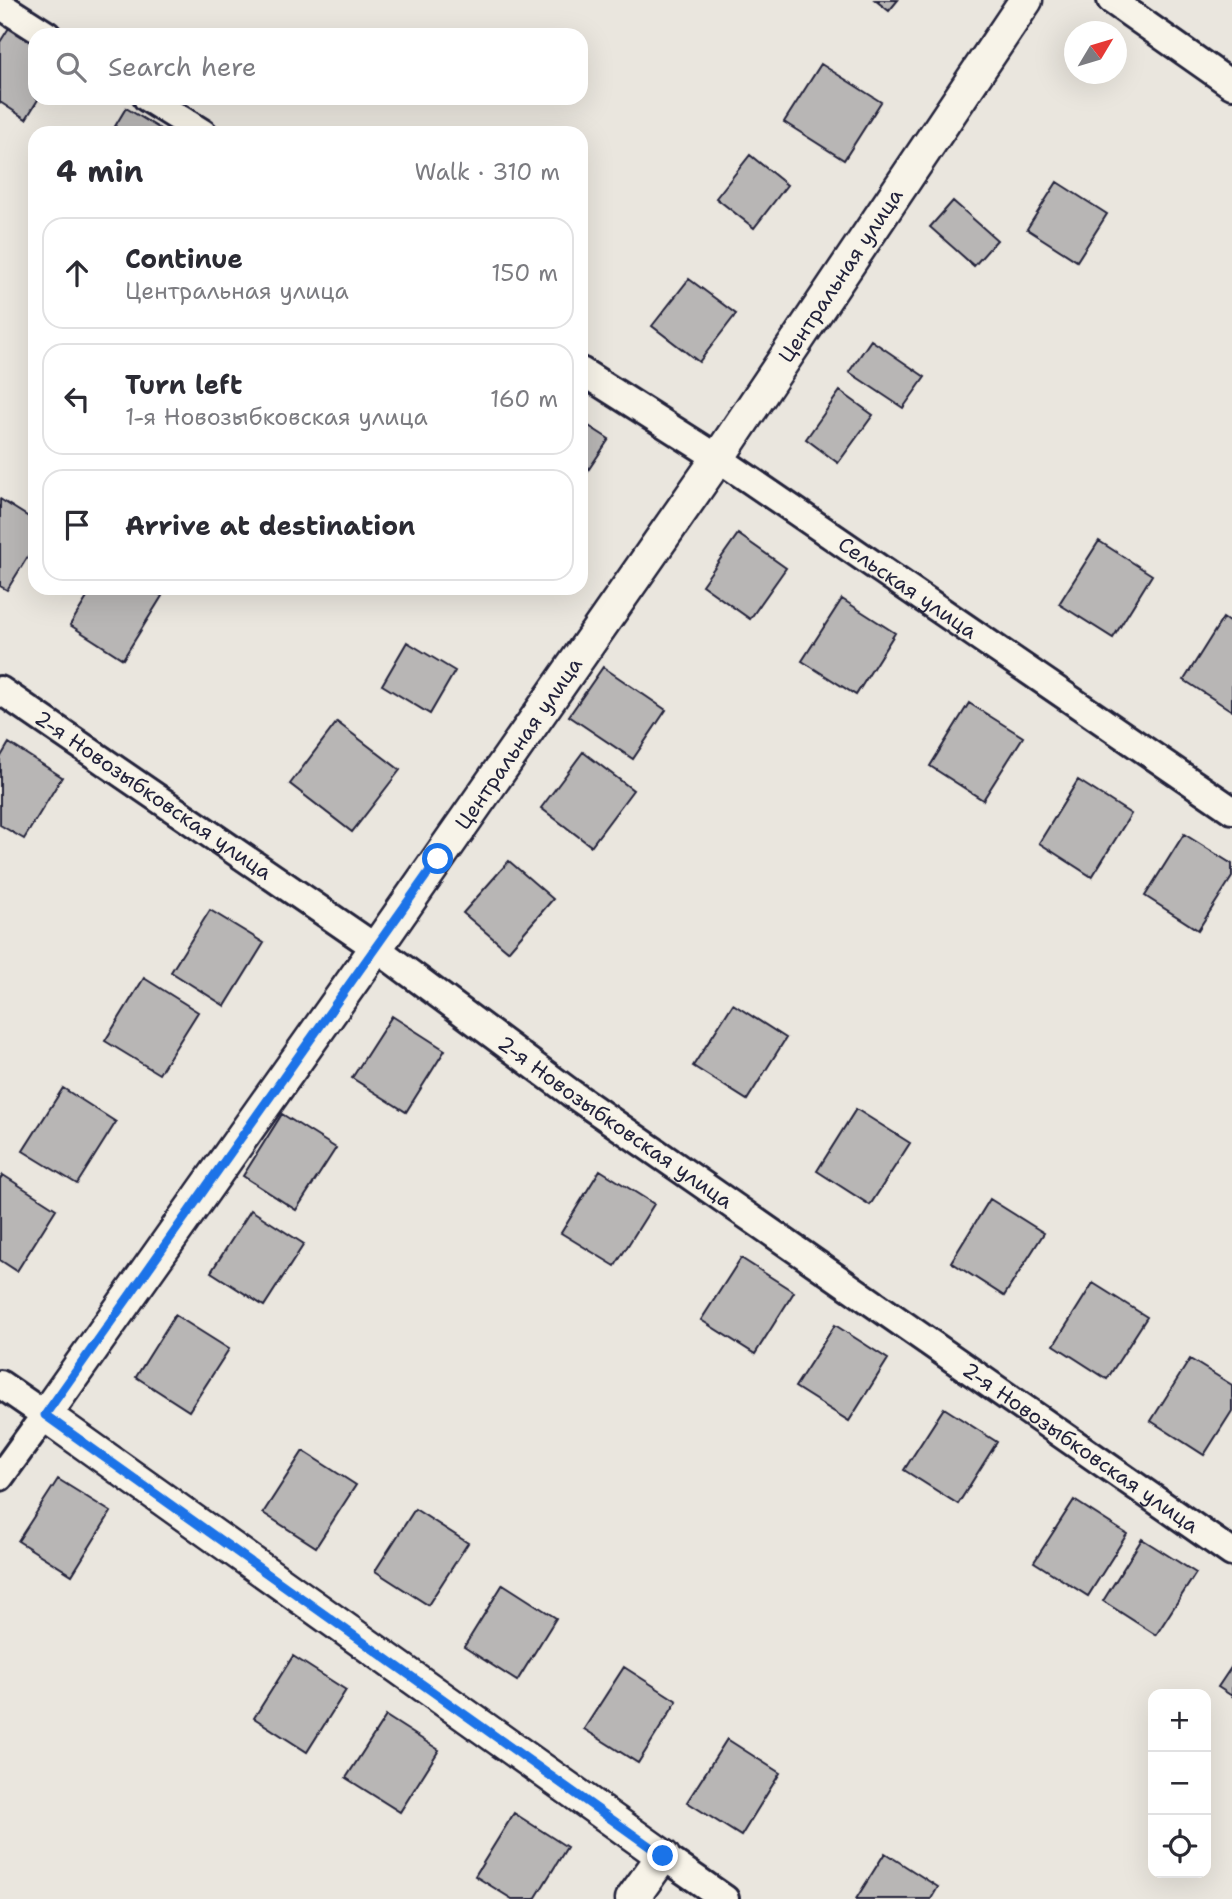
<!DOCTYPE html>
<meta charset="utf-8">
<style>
:root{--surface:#fff;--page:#f2f2f3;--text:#2b2b33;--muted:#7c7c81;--line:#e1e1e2}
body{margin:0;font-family:"Shantell Sans",sans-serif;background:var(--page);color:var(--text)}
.controls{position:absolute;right:21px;bottom:21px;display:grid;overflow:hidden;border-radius:14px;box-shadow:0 7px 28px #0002}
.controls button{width:63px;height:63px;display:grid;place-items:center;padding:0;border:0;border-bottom:2px solid var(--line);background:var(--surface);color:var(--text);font:35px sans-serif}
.compass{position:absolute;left:1064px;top:21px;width:63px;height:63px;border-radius:50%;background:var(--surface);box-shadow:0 7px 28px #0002;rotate:52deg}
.stop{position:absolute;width:21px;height:21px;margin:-16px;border:5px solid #1a73e8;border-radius:50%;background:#fff}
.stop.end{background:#1a73e8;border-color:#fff;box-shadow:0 2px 7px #0008}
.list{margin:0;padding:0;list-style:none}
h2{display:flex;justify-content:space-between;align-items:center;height:91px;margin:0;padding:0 28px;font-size:30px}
h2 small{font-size:23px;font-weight:400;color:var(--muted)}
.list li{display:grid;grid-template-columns:46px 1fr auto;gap:21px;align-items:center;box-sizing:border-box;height:112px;margin:0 14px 14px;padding:0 14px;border:2px solid var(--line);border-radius:21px}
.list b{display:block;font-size:26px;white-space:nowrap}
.list p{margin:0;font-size:23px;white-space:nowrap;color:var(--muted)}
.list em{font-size:23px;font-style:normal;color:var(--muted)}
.icon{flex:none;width:38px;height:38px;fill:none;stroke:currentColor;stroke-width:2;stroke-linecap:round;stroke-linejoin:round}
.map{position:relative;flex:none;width:1232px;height:1899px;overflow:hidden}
.search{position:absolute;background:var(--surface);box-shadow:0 7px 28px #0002;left:28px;top:28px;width:560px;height:77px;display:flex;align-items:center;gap:18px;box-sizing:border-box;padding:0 24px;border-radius:21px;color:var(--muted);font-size:26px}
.panel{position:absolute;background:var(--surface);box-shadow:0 7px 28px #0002;left:28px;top:126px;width:560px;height:469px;border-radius:21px}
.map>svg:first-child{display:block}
</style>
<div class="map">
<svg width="1232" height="1899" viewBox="0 0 1232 1899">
<rect width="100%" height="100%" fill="#eae6de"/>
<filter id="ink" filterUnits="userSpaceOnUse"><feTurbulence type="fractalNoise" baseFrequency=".0143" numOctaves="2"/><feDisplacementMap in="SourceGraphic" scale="14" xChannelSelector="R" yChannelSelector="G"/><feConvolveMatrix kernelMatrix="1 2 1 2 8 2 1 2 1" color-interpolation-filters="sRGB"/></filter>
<g filter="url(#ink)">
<path fill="#b8b6b5" stroke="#22223b" stroke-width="2" d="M 875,0 L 898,0 L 889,11 Z
M 12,23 L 35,37 L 35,98 L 39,98 L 26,119 L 0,102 L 0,42 Z
M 821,64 L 881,102 L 844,160 L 784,122 Z
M 126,108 L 167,133 L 111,133 Z
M 750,155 L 787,185 L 754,228 L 716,198 Z
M 1057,182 L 1107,214 L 1077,261 L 1027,229 Z
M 953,201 L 997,240 L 974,266 L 930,227 Z
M 689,279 L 736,314 L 699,362 L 652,326 Z
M 871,340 L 925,377 L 903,408 L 849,372 Z
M 840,391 L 873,415 L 838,463 L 806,439 Z
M 581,421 L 609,439 L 581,481 Z
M 0,499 L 35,521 L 35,545 L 7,590 L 0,586 Z
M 738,534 L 786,568 L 750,619 L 702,585 Z
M 1099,541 L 1152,575 L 1113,638 L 1059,604 Z
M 93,588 L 149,588 L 162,596 L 123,659 L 70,625 Z
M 842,599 L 895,633 L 856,695 L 802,661 Z
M 1223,618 L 1232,624 L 1232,711 L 1184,680 Z
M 407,642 L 455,671 L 430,714 L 382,685 Z
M 603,667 L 666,710 L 633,759 L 569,716 Z
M 969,703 L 1023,737 L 983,800 L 930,766 Z
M 337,722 L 400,770 L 352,832 L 290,784 Z
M 9,743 L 62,777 L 24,839 L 0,825 L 0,758 Z
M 583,752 L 633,790 L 591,846 L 541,808 Z
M 1078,780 L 1131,814 L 1092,877 L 1039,843 Z
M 1184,834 L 1232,864 L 1232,877 L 1198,930 L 1145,896 Z
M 509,861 L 553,899 L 508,951 L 463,913 Z
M 210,910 L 264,943 L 225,1006 L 171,972 Z
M 144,978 L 198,1012 L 159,1074 L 105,1041 Z
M 733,1004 L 786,1038 L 747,1100 L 693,1066 Z
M 392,1016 L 445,1050 L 406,1112 L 352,1078 Z
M 63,1088 L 116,1122 L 77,1184 L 23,1151 Z
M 856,1109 L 910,1143 L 870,1205 L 817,1171 Z
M 282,1114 L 336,1148 L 296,1210 L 243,1176 Z
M 600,1170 L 654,1204 L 615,1266 L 561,1233 Z
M 3,1175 L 56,1209 L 17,1271 L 0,1260 L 0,1179 Z
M 990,1199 L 1044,1233 L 1004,1296 L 951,1262 Z
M 251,1210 L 304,1244 L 264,1306 L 211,1272 Z
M 741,1258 L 794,1292 L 755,1354 L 701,1320 Z
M 1093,1283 L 1147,1317 L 1107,1379 L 1054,1345 Z
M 175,1315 L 229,1349 L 189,1411 L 136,1377 Z
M 835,1325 L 888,1359 L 849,1421 L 795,1387 Z
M 1190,1359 L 1232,1385 L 1232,1411 L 1204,1455 L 1151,1421 Z
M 944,1408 L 997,1442 L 958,1504 L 904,1470 Z
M 303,1451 L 356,1485 L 316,1547 L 263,1513 Z
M 58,1479 L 111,1512 L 72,1575 L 18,1541 Z
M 1074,1500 L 1127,1534 L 1088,1596 L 1034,1562 Z
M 415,1509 L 468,1543 L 428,1605 L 375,1571 Z
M 1142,1539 L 1196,1573 L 1156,1635 L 1103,1601 Z
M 503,1584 L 556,1618 L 517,1681 L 464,1647 Z
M 293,1656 L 346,1690 L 307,1752 L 254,1718 Z
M 1232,1666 L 1232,1696 L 1218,1687 Z
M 624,1667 L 677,1701 L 638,1763 L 584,1729 Z
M 386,1716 L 439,1750 L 400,1812 L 346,1778 Z
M 727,1739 L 780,1773 L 741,1836 L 687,1802 Z
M 514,1813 L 567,1847 L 535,1899 L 512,1899 L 475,1876 Z
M 885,1853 L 938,1887 L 931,1899 L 856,1899 Z"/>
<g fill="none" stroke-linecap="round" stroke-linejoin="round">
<g stroke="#22223b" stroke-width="32">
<g id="minor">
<path d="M 1111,0 L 1232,85"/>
<path d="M 0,5 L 47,35"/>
<path d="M 147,98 L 203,133"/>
<path id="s1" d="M 581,371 L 718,458 L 1232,810"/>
<path id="s2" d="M 0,690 L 376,948 L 571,1093 L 1232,1553"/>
<path d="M 0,1384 L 45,1415 L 0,1477"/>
<path d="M 663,1856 L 725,1899"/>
</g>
</g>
<g stroke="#22223b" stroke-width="37">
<g id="tertiary">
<path id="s3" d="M 632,1899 L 663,1856 L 45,1415 L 376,948 L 718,458 L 1026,0"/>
</g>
</g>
<use href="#minor" stroke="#f7f3e8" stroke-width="26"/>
<use href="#tertiary" stroke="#f7f3e8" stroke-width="32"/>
</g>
</g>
<g fill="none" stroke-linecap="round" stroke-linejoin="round" filter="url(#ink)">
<path stroke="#1a73e8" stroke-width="9" d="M 438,859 L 45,1415 L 663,1856"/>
</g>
<g text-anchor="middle" stroke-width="5" stroke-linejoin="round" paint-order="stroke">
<g font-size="21" fill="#22223b" stroke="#f7f3e8">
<text dy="7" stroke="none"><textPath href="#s3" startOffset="2202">Центральная улица</textPath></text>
<text dy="7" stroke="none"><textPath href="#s1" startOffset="392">Сельская улица</textPath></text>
<text dy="7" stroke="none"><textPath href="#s3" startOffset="1634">Центральная улица</textPath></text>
<text dy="7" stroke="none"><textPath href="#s2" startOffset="186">2-я Новозыбковская улица</textPath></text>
<text dy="7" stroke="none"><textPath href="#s2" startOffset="752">2-я Новозыбковская улица</textPath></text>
<text dy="7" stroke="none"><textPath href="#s2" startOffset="1320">2-я Новозыбковская улица</textPath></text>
</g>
</g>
</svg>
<div class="controls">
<button>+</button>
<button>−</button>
<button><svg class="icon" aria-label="locate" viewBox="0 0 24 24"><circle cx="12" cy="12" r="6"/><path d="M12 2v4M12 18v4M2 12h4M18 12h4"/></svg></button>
</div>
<svg class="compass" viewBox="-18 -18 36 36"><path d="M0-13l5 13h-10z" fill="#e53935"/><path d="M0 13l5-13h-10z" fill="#7c7c81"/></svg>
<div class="stop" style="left:438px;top:859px"></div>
<div class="stop end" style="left:663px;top:1856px"></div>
<div class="search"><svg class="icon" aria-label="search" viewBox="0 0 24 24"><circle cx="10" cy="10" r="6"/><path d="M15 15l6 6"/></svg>Search here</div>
<section class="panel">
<h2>4 min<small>Walk · 310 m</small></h2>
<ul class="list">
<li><svg class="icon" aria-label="ahead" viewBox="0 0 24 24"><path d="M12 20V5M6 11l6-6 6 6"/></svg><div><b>Continue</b><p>Центральная улица</p></div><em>150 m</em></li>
<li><svg class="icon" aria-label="left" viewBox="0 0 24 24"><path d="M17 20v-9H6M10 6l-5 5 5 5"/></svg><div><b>Turn left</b><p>1-я Новозыбковская улица</p></div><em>160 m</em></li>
<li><svg class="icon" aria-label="arrive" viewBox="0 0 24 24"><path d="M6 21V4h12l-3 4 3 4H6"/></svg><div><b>Arrive at destination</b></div></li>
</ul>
</section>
</div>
